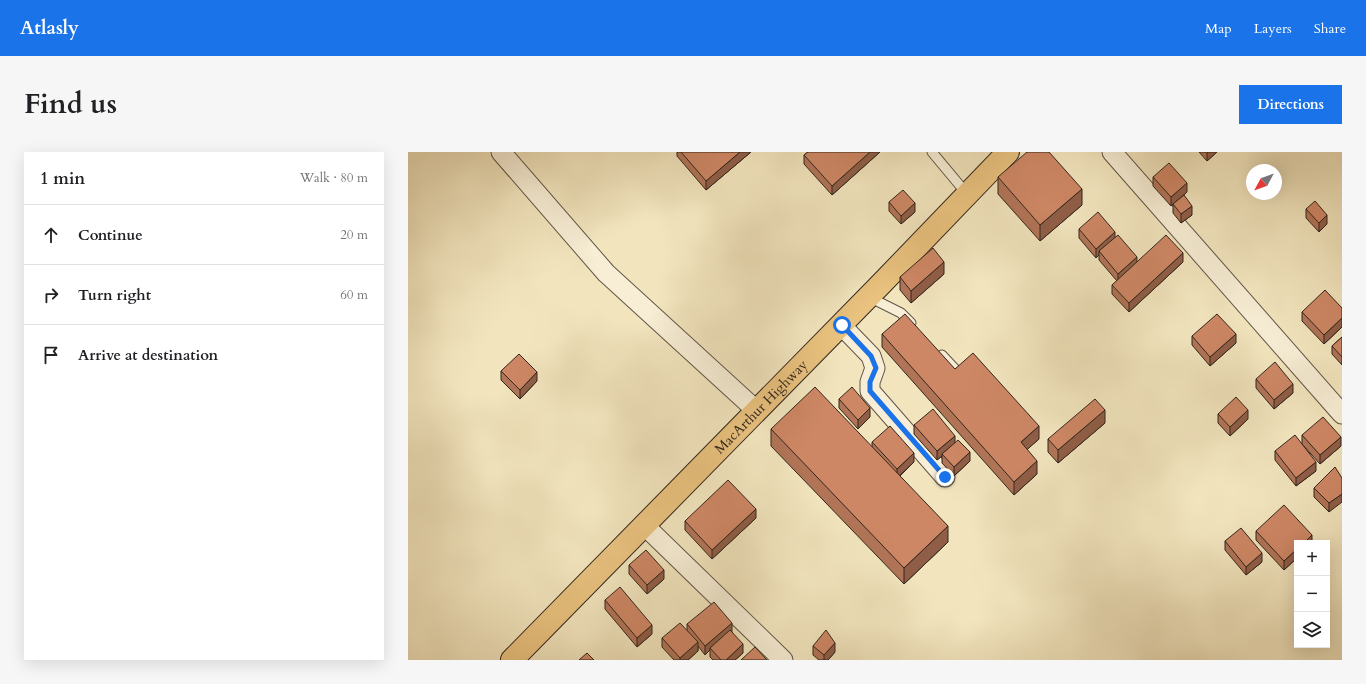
<!DOCTYPE html>
<meta charset="utf-8">
<style>
:root{--surface:#fff;--page:#f6f6f6;--text:#202124;--muted:#757577;--line:#e0e0e0;--accent:#1a73e8}
body{margin:0;font-family:Cardo,serif;background:var(--page);color:var(--text)}
.controls{position:absolute;right:12px;bottom:12px;display:grid;overflow:hidden;border-radius:0px;box-shadow:0 4px 16px #0002}
.controls button{width:36px;height:36px;display:grid;place-items:center;padding:0;border:0;border-bottom:1px solid var(--line);background:var(--surface);color:var(--text);font:20px sans-serif}
.compass{position:absolute;left:838px;top:12px;width:36px;height:36px;border-radius:50%;background:var(--surface);box-shadow:0 4px 16px #0002;rotate:229deg}
.stop{position:absolute;width:12px;height:12px;margin:-9px;border:3px solid #1a73e8;border-radius:50%;background:#fff}
.stop.end{background:#1a73e8;border-color:#fff;box-shadow:0 1px 4px #0008}
.list{margin:0;padding:0;list-style:none}
h2{display:flex;justify-content:space-between;align-items:center;height:52px;margin:0;padding:0 16px;font-size:17px}
h2 small{font-size:13px;font-weight:400;color:var(--muted)}
.list li{display:grid;grid-template-columns:26px 1fr auto;gap:12px;align-items:center;box-sizing:border-box;height:60px;padding:0 16px;border-top:1px solid var(--line)}
.list b{display:block;font-size:15px;white-space:nowrap}
.list em{font-size:13px;font-style:normal;color:var(--muted)}
.icon{flex:none;width:22px;height:22px;fill:none;stroke:currentColor;stroke-width:2;stroke-linecap:round;stroke-linejoin:round}
.map{position:relative;flex:none;width:934px;height:508px;overflow:hidden;border-radius:0px}
header{display:flex;align-items:center;gap:24px;box-sizing:border-box;height:56px;padding:0 20px;background:var(--accent);color:#fff}
header strong{font-size:19px}
nav{display:flex;gap:22px;margin-inline-start:auto;font-size:14px}
.intro{display:flex;align-items:center;justify-content:space-between;box-sizing:border-box;height:96px;padding:0 24px}
h1{margin:0;font-size:28px}
.button{padding:10px 18px;border-radius:0px;background:var(--accent);color:#fff;font-size:14px;font-weight:700}
main{display:flex;gap:24px;padding:0 24px}
aside{flex:1;background:var(--surface);border-radius:0px;box-shadow:0 4px 16px #0002}
.map>svg:first-child{display:block}
</style>
<header>
<strong>Atlasly</strong>
<nav><a>Map</a><a>Layers</a><a>Share</a></nav>
</header>
<div class="intro"><h1>Find us</h1><a class="button">Directions</a></div>
<main>
<aside>
<h2>1 min<small>Walk · 80 m</small></h2>
<ul class="list">
<li><svg class="icon" aria-label="ahead" viewBox="0 0 24 24"><path d="M12 20V5M6 11l6-6 6 6"/></svg><div><b>Continue</b></div><em>20 m</em></li>
<li><svg class="icon" aria-label="right" viewBox="0 0 24 24"><path d="M7 20v-9h11M14 6l5 5-5 5"/></svg><div><b>Turn right</b></div><em>60 m</em></li>
<li><svg class="icon" aria-label="arrive" viewBox="0 0 24 24"><path d="M6 21V4h12l-3 4 3 4H6"/></svg><div><b>Arrive at destination</b></div></li>
</ul>
</aside>
<div class="map">
<svg width="934" height="508" viewBox="0 0 934 508">
<rect width="100%" height="100%" fill="#f2e5be"/>
<filter id="stains"><feTurbulence type="fractalNoise" baseFrequency=".005" numOctaves="4"/><feColorMatrix values="0 0 0 0 .2 0 0 0 0 .09 0 0 0 0 .02 0 0 0 .5 -.17"/></filter>
<radialGradient id="worn" r=".72"><stop offset=".6" stop-color="#630" stop-opacity="0"/><stop offset="1" stop-color="#630" stop-opacity=".3"/></radialGradient>
<g fill="none" stroke-linecap="round" stroke-linejoin="round">
<g stroke="#615646" stroke-width="11">
<path id="lane" d="M 524,0 L 559,42
M 461,145 L 493,161 L 503,171
M 534,203 L 548,218"/>
</g>
<g stroke="#615646" stroke-width="21">
<path id="street" d="M 93,0 L 198,121 L 349,259
M 704,0 L 934,262
M 433,173 L 463,204 L 467,216 L 462,230 L 462,239 L 537,325
M 236,373 L 375,508"/>
</g>
<g stroke="#31261e" stroke-width="24">
<g id="highway">
<path id="s1" d="M 104,508 L 474,131 L 600,0"/>
</g>
</g>
<use href="#lane" stroke="#f7eed5" stroke-width="9"/>
<use href="#street" stroke="#f7eed5" stroke-width="19"/>
<use href="#highway" stroke="#e9c27f" stroke-width="22"/>
</g>
<path fill="#b17457" stroke="#31261e" d="M 269,0 L 343,0 L 298,38 L 269,4 Z
M 400,0 L 472,0 L 424,43 L 396,12 L 396,3 Z
M 791,0 L 809,0 L 799,9 Z
M 590,25 L 674,53 L 632,89 L 590,42 Z
M 745,25 L 779,40 L 768,50 L 784,63 L 773,71 L 765,61 L 765,52 L 763,54 L 745,34 Z
M 481,50 L 507,60 L 493,72 L 481,59 Z
M 898,57 L 919,72 L 911,80 L 898,66 Z
M 671,77 L 707,85 L 729,110 L 775,110 L 721,160 L 704,142 L 704,133 L 709,129 L 691,108 L 691,103 L 688,106 L 671,86 Z
M 536,122 L 503,151 L 492,138 L 492,125 Z
M 934,156 L 934,175 L 916,192 L 894,169 L 894,160 Z
M 474,182 L 547,217 L 631,287 L 619,297 L 629,322 L 606,343 L 474,195 Z
M 784,184 L 828,191 L 802,214 L 784,193 Z
M 934,185 L 934,213 L 924,202 L 924,194 Z
M 93,219 L 129,229 L 112,247 L 93,228 Z
M 848,227 L 885,241 L 866,257 L 848,236 Z
M 431,247 L 462,265 L 450,277 L 431,256 Z
M 810,262 L 840,267 L 822,284 L 810,271 Z
M 697,271 L 650,311 L 640,300 L 640,287 Z
M 506,273 L 547,290 L 562,309 L 546,324 L 534,311 L 534,304 L 529,308 L 506,282 Z
M 363,277 L 464,295 L 464,290 L 506,310 L 492,324 L 540,390 L 496,432 L 363,294 Z
M 894,283 L 933,294 L 912,312 L 894,292 Z
M 867,299 L 908,319 L 888,334 L 867,308 Z
M 927,315 L 921,360 L 906,345 L 906,336 Z
M 348,366 L 304,407 L 277,378 L 277,369 Z
M 848,379 L 904,391 L 889,391 L 889,406 L 876,418 L 848,388 Z
M 817,389 L 854,410 L 838,423 L 817,398 Z
M 221,413 L 256,427 L 239,442 L 221,422 Z
M 197,448 L 244,482 L 229,495 L 197,457 Z
M 279,472 L 324,480 L 335,501 L 327,508 L 305,508 L 302,505 L 302,498 L 297,503 L 290,494 L 290,499 L 280,508 L 266,508 L 254,495 L 254,486 L 279,479 Z
M 405,494 L 427,500 L 420,508 L 411,508 L 405,503 Z"/>
<path fill="#905e47" stroke="#31261e" d="M 332,0 L 343,0 L 298,38 L 298,29 Z
M 462,0 L 472,0 L 424,43 L 424,34 Z
M 799,0 L 809,0 L 799,9 Z
M 779,31 L 779,40 L 763,54 L 763,45 Z
M 674,37 L 674,53 L 632,89 L 632,73 Z
M 507,51 L 507,60 L 493,72 L 493,64 Z
M 784,54 L 784,63 L 773,71 L 773,62 Z
M 919,63 L 919,72 L 911,80 L 911,71 Z
M 707,80 L 707,89 L 691,99 L 691,103 L 688,106 L 688,97 Z
M 775,101 L 775,110 L 721,160 L 721,151 Z
M 729,105 L 729,114 L 710,131 L 710,122 Z
M 536,110 L 536,122 L 503,151 L 503,139 Z
M 934,166 L 934,175 L 916,192 L 916,183 Z
M 828,182 L 828,191 L 802,214 L 802,205 Z
M 129,220 L 129,229 L 112,247 L 112,238 Z
M 885,232 L 885,241 L 866,257 L 866,248 Z
M 462,256 L 462,265 L 450,277 L 450,268 Z
M 697,258 L 697,271 L 650,311 L 650,298 Z
M 840,258 L 840,267 L 822,284 L 822,275 Z
M 631,274 L 631,287 L 613,303 L 613,290 Z
M 547,284 L 547,292 L 534,302 L 534,304 L 529,308 L 529,299 Z
M 933,285 L 933,294 L 912,312 L 912,303 Z
M 562,300 L 562,309 L 546,324 L 546,315 Z
M 506,301 L 506,310 L 489,326 L 489,317 Z
M 629,309 L 629,322 L 606,343 L 606,330 Z
M 908,310 L 908,319 L 888,334 L 888,326 Z
M 934,342 L 934,350 L 921,360 L 921,351 Z
M 348,357 L 348,366 L 304,407 L 304,398 Z
M 540,374 L 540,390 L 496,432 L 496,416 Z
M 904,383 L 904,391 L 896,391 Z
M 889,397 L 889,406 L 876,418 L 876,409 Z
M 854,401 L 854,410 L 838,423 L 838,415 Z
M 256,418 L 256,427 L 239,442 L 239,433 Z
M 324,471 L 324,480 L 302,496 L 302,498 L 297,503 L 297,494 Z
M 244,473 L 244,482 L 229,495 L 229,486 Z
M 290,490 L 290,499 L 280,508 L 272,508 L 272,506 Z
M 427,491 L 427,500 L 420,508 L 416,508 L 416,503 Z
M 335,492 L 335,501 L 327,508 L 318,508 Z"/>
<path fill="#ce8765" stroke="#31261e" d="M 273,0 L 332,0 L 298,29 Z
M 400,0 L 462,0 L 424,34 L 396,3 Z
M 619,0 L 641,0 L 674,37 L 632,73 L 590,25 Z
M 761,11 L 779,31 L 763,45 L 745,25 Z
M 495,38 L 507,51 L 493,64 L 481,50 Z
M 776,43 L 784,54 L 773,62 L 765,52 Z
M 907,49 L 919,63 L 911,71 L 898,57 Z
M 690,60 L 707,80 L 688,97 L 671,77 Z
M 710,83 L 729,105 L 710,122 L 691,99 Z
M 758,83 L 775,101 L 721,151 L 704,133 Z
M 525,96 L 536,110 L 503,139 L 492,125 Z
M 917,138 L 934,156 L 934,166 L 916,183 L 894,160 Z
M 497,162 L 547,217 L 565,201 L 631,274 L 613,290 L 629,309 L 606,330 L 474,182 Z
M 809,162 L 828,182 L 802,205 L 784,184 Z
M 934,185 L 934,205 L 924,194 Z
M 111,202 L 129,220 L 112,238 L 93,219 Z
M 867,210 L 885,232 L 866,248 L 848,227 Z
M 407,235 L 540,374 L 496,416 L 363,277 Z
M 444,235 L 462,256 L 450,268 L 431,247 Z
M 828,245 L 840,258 L 822,275 L 810,262 Z
M 687,247 L 697,258 L 650,298 L 640,287 Z
M 525,257 L 547,284 L 529,299 L 506,273 Z
M 915,265 L 933,285 L 912,303 L 894,283 Z
M 482,274 L 506,301 L 489,317 L 464,290 Z
M 887,283 L 908,310 L 888,326 L 867,299 Z
M 550,288 L 562,300 L 546,315 L 534,302 Z
M 927,315 L 934,326 L 934,342 L 921,351 L 906,336 Z
M 320,328 L 348,357 L 304,398 L 277,369 Z
M 876,353 L 904,383 L 896,391 L 889,391 L 889,397 L 876,409 L 848,379 Z
M 833,376 L 854,401 L 838,415 L 817,389 Z
M 238,398 L 256,418 L 239,433 L 221,413 Z
M 212,435 L 244,473 L 229,486 L 197,448 Z
M 306,450 L 324,471 L 297,494 L 279,472 Z
M 272,471 L 290,490 L 272,506 L 254,486 Z
M 322,478 L 335,492 L 318,508 L 313,508 L 302,496 Z
M 418,478 L 427,491 L 416,503 L 405,494 Z
M 347,495 L 359,508 L 333,508 Z
M 179,501 L 186,508 L 171,508 Z"/>
<g fill="none" stroke-linecap="round" stroke-linejoin="round">
<path stroke="#1a73e8" stroke-width="5" d="M 434,173 L 463,204 L 468,216 L 462,230 L 462,239 L 537,325"/>
</g>
<g text-anchor="middle" stroke-width="3" stroke-linejoin="round" paint-order="stroke">
<g font-size="14" fill="#31261e" stroke="#f7eed5">
<text dy="5" stroke="none"><textPath href="#s1" startOffset="355">MacArthur Highway</textPath></text>
</g>
</g>
<rect width="100%" height="100%" filter="url(#stains)"/>
<rect width="100%" height="100%" fill="url(#worn)"/>
</svg>
<div class="controls">
<button>+</button>
<button>−</button>
<button><svg class="icon" aria-label="layers" viewBox="0 0 24 24"><path d="M12 4l9 5-9 5-9-5zM3 14l9 5 9-5"/></svg></button>
</div>
<svg class="compass" viewBox="-18 -18 36 36"><path d="M0-13l5 13h-10z" fill="#e53935"/><path d="M0 13l5-13h-10z" fill="#757577"/></svg>
<div class="stop" style="left:434px;top:173px"></div>
<div class="stop end" style="left:537px;top:325px"></div>
</div>
</main>
